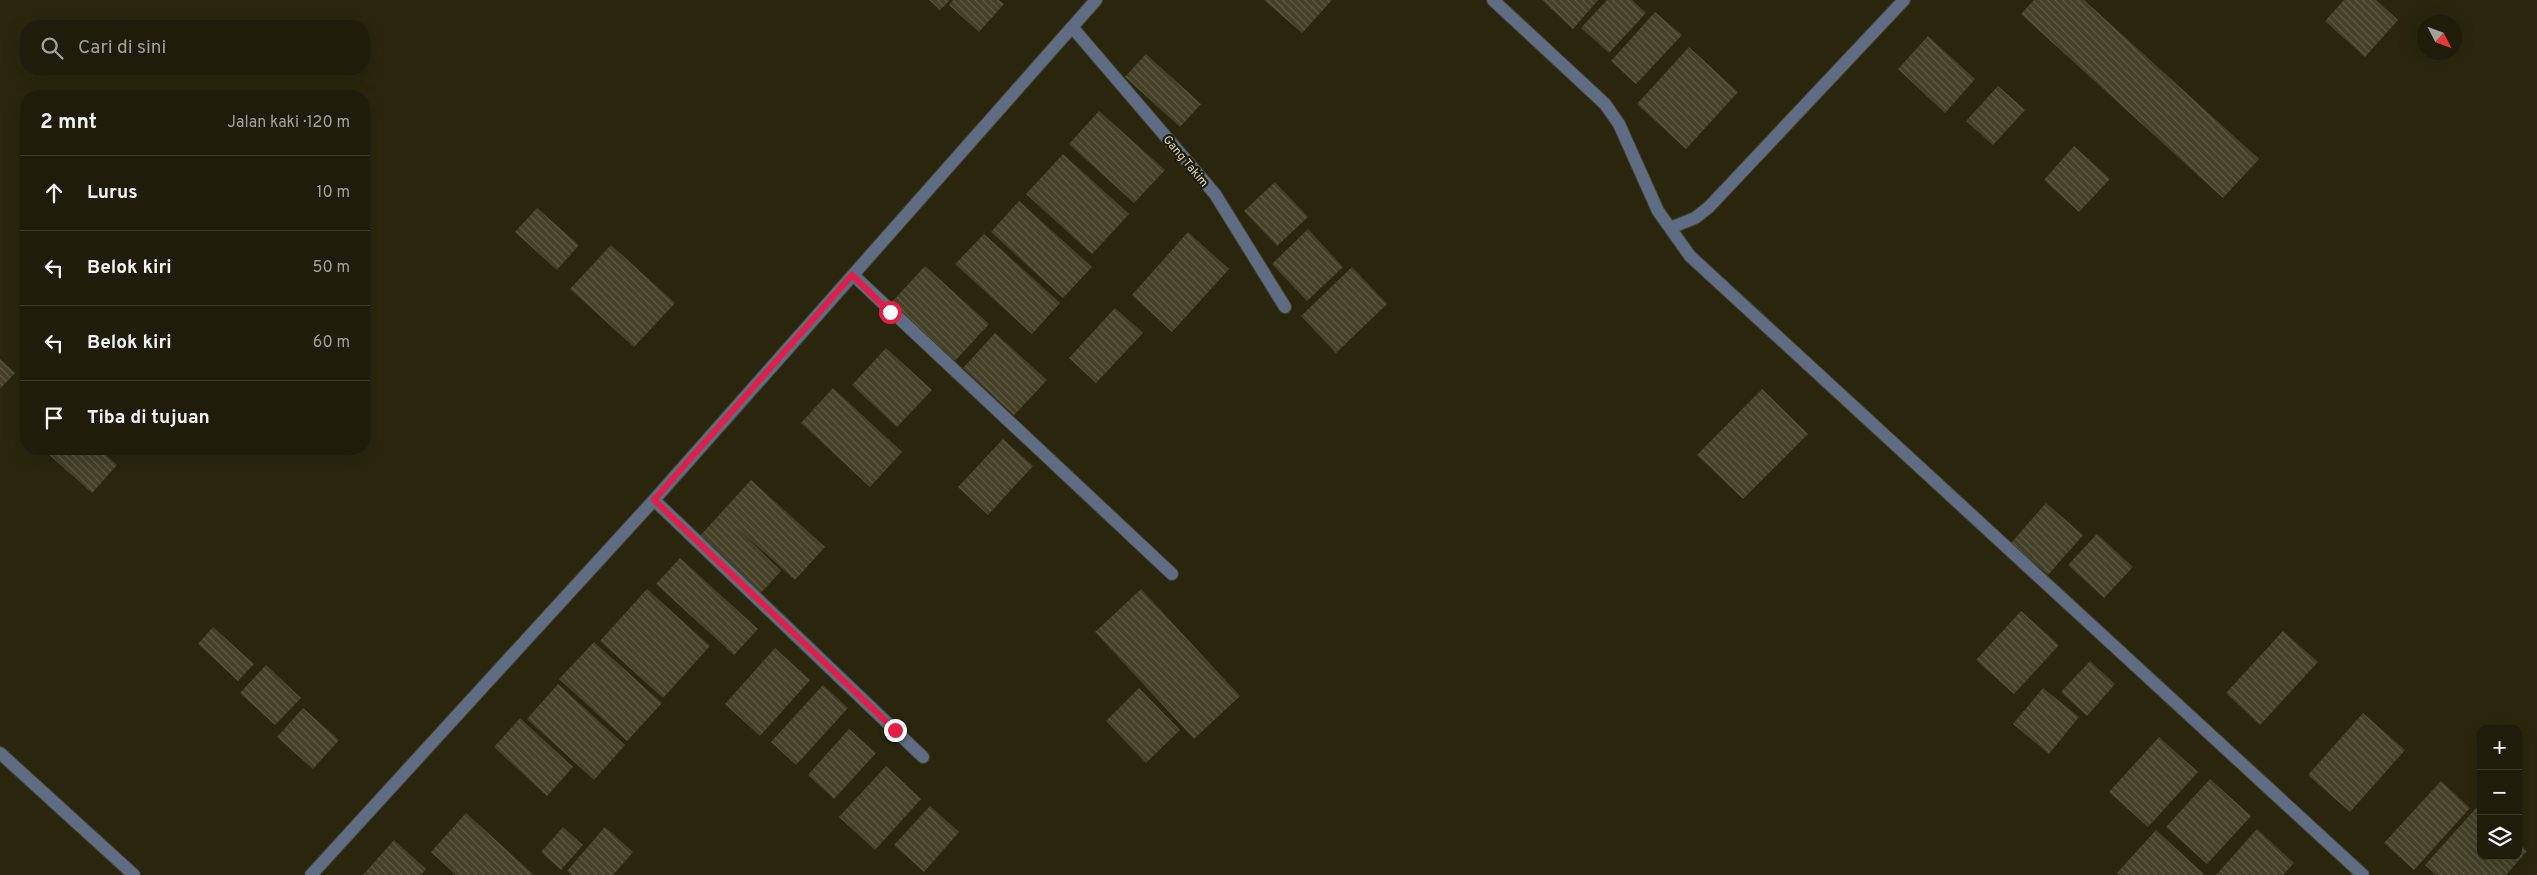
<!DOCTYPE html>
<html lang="id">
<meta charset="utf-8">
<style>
:root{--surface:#1f1c0a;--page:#272513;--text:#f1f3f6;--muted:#a1a19c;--line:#3c3a2b}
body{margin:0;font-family:Overpass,sans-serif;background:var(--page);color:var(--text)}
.controls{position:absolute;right:15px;bottom:15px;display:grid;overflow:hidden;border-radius:10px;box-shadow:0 5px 20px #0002}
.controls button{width:45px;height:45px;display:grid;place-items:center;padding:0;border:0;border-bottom:1px solid var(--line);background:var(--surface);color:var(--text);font:25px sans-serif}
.compass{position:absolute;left:2417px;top:15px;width:45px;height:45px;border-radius:50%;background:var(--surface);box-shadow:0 5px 20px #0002;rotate:132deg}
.stop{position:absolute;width:15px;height:15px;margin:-11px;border:4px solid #e11d48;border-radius:50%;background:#fff}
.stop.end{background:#e11d48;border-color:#fff;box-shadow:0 1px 5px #0008}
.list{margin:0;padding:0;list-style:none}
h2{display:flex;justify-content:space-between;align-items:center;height:65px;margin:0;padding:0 20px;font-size:21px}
h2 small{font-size:16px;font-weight:400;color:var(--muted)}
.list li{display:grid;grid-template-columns:32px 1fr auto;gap:15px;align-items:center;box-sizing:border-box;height:75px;padding:0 20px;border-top:1px solid var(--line)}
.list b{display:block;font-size:19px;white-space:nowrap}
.list em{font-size:16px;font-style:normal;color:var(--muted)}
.icon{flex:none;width:28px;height:28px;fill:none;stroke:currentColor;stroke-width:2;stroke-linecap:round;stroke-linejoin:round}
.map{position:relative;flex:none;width:2537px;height:875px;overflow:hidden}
.search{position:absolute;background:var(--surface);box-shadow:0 5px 20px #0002;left:20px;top:20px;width:350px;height:55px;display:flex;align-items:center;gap:12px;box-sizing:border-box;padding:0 18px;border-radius:20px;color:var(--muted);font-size:19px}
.panel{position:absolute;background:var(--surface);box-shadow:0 5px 20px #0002;left:20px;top:90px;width:350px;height:365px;border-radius:20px}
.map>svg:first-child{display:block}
</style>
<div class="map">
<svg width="2537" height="875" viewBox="0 0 2537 875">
<defs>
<pattern id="building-back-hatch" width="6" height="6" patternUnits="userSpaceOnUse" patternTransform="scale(1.25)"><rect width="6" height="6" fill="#434027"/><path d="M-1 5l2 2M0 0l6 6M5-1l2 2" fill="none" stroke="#5d5b45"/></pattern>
</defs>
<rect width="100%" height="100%" fill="#29260d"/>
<path fill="url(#building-back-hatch)" d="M 929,0 L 950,0 L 940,10 Z
M 953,0 L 999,0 L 1004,4 L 979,32 L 949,5 Z
M 1264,0 L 1332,0 L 1302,33 Z
M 1542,0 L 1598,0 L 1573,29 Z
M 1607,0 L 1632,0 L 1646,13 L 1609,53 L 1581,28 Z
M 2034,0 L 2084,0 L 2259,159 L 2223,198 L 2021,14 Z
M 2344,0 L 2376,0 L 2398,20 L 2365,57 L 2325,21 Z
M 1655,12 L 1682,35 L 1636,84 L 1611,61 Z
M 1928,36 L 1975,79 L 1945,113 L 1898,69 Z
M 1689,47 L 1738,92 L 1686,149 L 1637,104 Z
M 1146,54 L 1201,104 L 1180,127 L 1125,77 Z
M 1998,86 L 2025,110 L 1993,145 L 1966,121 Z
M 1099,111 L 1165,170 L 1134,203 L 1069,144 Z
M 2074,146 L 2110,179 L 2079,212 L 2044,180 Z
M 1063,154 L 1129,214 L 1092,254 L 1026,194 Z
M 1275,182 L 1308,217 L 1277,246 L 1244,211 Z
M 1019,201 L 1092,267 L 1063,298 L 991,232 Z
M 537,208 L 579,245 L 557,270 L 515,232 Z
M 1308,229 L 1343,267 L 1307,301 L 1272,264 Z
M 1188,232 L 1229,269 L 1172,332 L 1132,295 Z
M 984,234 L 1060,303 L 1032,334 L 955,264 Z
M 611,245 L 675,303 L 634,347 L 570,289 Z
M 925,266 L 989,324 L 955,361 L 891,303 Z
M 1352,267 L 1387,304 L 1336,353 L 1301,316 Z
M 1115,308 L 1143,333 L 1096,383 L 1069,358 Z
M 995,333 L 1047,380 L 1014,415 L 963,368 Z
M 886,348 L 932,390 L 897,427 L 852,385 Z
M 0,359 L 15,373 L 0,389 Z
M 833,388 L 902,452 L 870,487 L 801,423 Z
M 1762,389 L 1808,434 L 1743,499 L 1697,455 Z
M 1003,439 L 1033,466 L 988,515 L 958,487 Z
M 50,449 L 99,449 L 117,465 L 92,493 L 47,453 Z
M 751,480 L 825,547 L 795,580 L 736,527 L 781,571 L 758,596 L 698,538 Z
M 2046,503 L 2083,535 L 2048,575 L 2011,543 Z
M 2097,534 L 2133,567 L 2104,598 L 2068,565 Z
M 680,558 L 758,629 L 734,655 L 656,584 Z
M 647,589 L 710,646 L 663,698 L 600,641 Z
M 1141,589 L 1240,696 L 1194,739 L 1095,632 Z
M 2021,611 L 2059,645 L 2014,694 L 1976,660 Z
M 213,627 L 254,664 L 238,681 L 198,644 Z
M 2283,631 L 2318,662 L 2260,725 L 2226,693 Z
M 594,642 L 662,703 L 627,741 L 559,679 Z
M 775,648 L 810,680 L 760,736 L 725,704 Z
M 2090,661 L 2115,684 L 2087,716 L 2061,692 Z
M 266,665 L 301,698 L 275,725 L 240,693 Z
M 558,684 L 625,745 L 594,780 L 527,719 Z
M 823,685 L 848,708 L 796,765 L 771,742 Z
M 1139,688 L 1180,730 L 1146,763 L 1106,721 Z
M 2043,688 L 2079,717 L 2049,754 L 2013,724 Z
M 303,708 L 339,740 L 313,769 L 277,737 Z
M 2363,713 L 2405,750 L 2350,812 L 2308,775 Z
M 520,718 L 573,767 L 547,796 L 494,747 Z
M 849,729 L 876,753 L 834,799 L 808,775 Z
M 2159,737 L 2198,772 L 2148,827 L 2109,792 Z
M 886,766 L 921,799 L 875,850 L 839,817 Z
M 2210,779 L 2251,816 L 2207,864 L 2166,827 Z
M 2441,781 L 2470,808 L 2414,870 L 2384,843 Z
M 930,806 L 959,832 L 924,872 L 894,845 Z
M 2478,806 L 2481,809 L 2481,856 L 2518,856 L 2518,843 L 2527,851 L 2506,875 L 2436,875 L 2425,865 Z
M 466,813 L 534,875 L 456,875 L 431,852 Z
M 563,827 L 583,845 L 561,870 L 541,852 Z
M 605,827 L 633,852 L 613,875 L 572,875 L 567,871 Z
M 2257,829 L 2294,863 L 2283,875 L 2216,875 Z
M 2156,830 L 2205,875 L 2120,875 L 2117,873 Z
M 394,840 L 426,869 L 421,875 L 363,875 Z"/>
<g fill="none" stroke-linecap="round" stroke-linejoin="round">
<g stroke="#45422b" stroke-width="14">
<path id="minor" d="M 1493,0 L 1605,104 L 1619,124 L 1658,211 L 1690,256 L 2363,875
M 1072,27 L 1215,194 L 1285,307
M 1670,228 L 1695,218 L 1709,207 L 1904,0
M 853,275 L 1172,574
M 654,500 L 923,757
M 0,753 L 134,875
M 311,875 L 654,500 L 1096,0"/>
</g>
<use href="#minor" stroke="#5e6d84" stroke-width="12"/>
</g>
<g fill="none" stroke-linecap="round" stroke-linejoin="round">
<path stroke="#e11d48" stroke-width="6" d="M 890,312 L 852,275 L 654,500 L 895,730"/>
</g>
<g text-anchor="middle" stroke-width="4.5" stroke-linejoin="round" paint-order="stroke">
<g font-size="12" fill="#d8d6c8" stroke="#1f1c04">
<text transform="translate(1186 161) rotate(50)" y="4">Gang Takim</text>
</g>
</g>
</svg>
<div class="controls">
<button>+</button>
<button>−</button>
<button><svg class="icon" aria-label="layers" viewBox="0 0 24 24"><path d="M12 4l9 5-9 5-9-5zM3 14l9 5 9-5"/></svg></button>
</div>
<svg class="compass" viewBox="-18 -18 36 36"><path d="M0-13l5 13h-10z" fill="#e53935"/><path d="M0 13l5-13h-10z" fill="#a1a19c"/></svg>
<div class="stop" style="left:890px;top:312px"></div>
<div class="stop end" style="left:895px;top:730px"></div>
<div class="search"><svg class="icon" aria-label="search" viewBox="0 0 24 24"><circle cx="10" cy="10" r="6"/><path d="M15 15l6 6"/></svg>Cari di sini</div>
<section class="panel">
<h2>2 mnt<small>Jalan kaki · 120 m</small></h2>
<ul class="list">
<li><svg class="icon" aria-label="ahead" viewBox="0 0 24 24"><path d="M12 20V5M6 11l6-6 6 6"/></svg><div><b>Lurus</b></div><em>10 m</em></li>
<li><svg class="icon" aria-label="left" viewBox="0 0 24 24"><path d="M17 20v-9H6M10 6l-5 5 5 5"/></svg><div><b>Belok kiri</b></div><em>50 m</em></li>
<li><svg class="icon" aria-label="left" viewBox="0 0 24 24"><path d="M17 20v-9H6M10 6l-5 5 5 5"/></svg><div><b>Belok kiri</b></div><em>60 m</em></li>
<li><svg class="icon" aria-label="arrive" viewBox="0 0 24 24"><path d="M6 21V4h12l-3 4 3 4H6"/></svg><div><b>Tiba di tujuan</b></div></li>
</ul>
</section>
</div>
